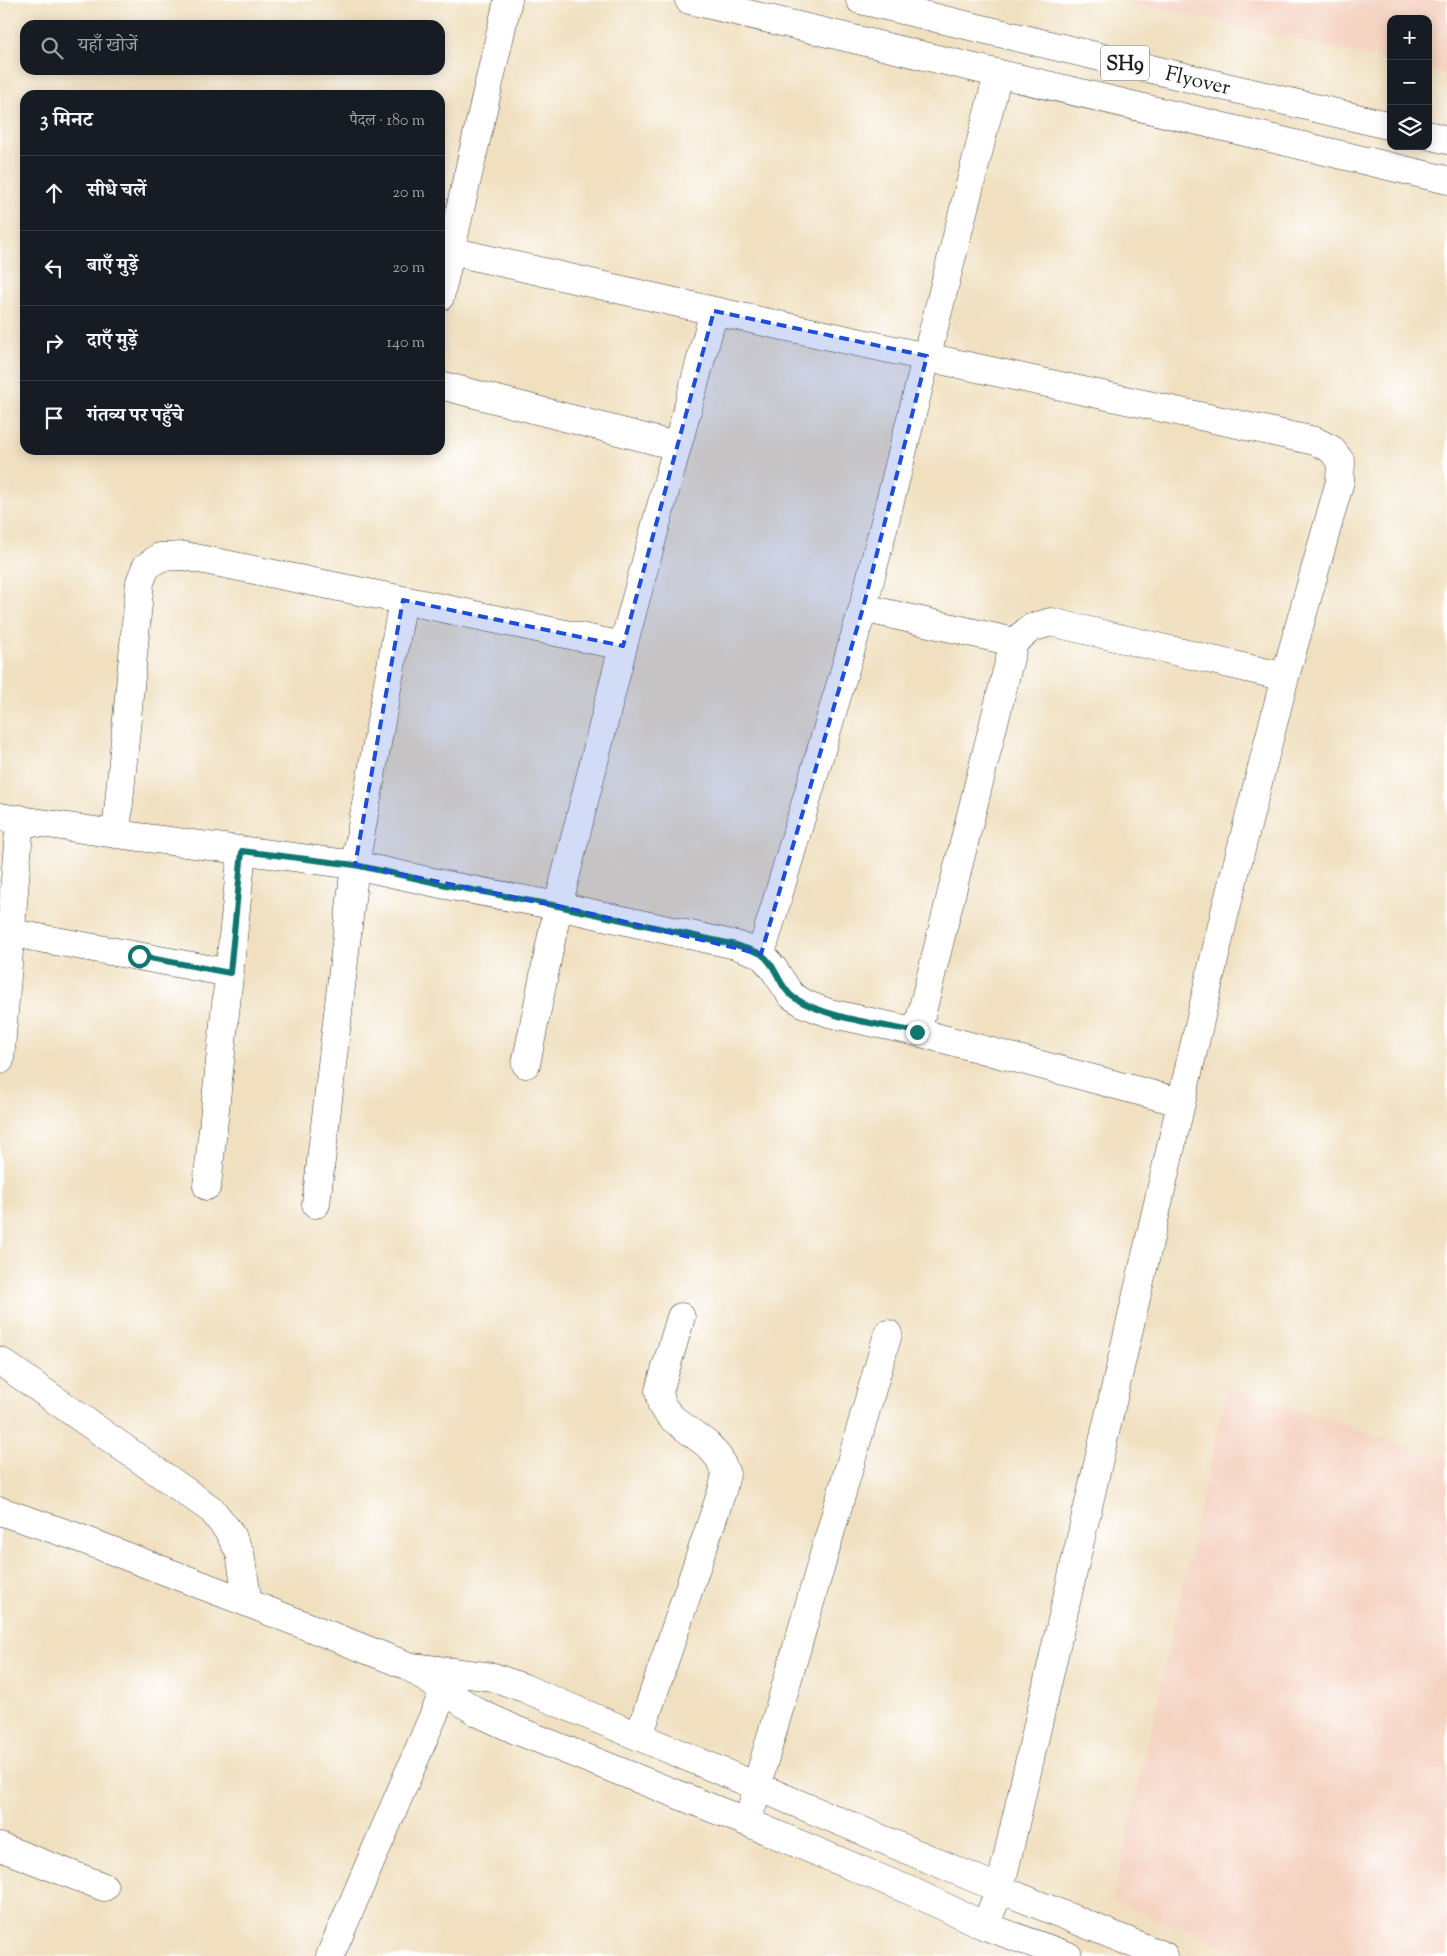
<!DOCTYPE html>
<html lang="hi">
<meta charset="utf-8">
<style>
:root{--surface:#171b24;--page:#20242c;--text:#f1f3f6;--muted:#9ea1a6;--line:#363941}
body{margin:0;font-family:"Sorts Mill Goudy","Noto Serif Devanagari",serif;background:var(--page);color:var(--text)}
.controls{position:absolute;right:15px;top:15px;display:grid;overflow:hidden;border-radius:10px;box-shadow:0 2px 12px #0003}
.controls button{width:45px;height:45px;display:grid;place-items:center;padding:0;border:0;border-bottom:1px solid var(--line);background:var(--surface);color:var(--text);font:25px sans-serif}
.stop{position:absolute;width:15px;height:15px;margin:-11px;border:4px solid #0f766e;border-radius:50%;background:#fff}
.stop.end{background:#0f766e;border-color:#fff;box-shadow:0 1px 5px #0008}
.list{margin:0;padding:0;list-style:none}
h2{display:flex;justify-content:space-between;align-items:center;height:65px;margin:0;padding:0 20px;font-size:21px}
h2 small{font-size:16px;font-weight:400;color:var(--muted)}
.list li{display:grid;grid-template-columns:32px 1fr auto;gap:15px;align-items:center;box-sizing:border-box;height:75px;padding:0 20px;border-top:1px solid var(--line)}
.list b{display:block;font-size:19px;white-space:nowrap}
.list em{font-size:16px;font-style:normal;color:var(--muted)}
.icon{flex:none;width:28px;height:28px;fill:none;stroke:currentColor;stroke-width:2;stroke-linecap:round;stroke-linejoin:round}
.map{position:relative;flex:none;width:1447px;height:1956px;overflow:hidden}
.search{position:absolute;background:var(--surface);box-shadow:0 2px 12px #0003;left:20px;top:20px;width:425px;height:55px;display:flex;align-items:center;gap:12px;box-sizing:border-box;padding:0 18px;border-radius:15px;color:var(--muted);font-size:19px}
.panel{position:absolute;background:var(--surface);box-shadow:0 2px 12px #0003;left:20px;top:90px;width:425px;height:365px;border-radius:15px}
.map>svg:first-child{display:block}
</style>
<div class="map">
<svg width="1447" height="1956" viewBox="0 0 1447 1956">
<rect width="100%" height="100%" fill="#fff"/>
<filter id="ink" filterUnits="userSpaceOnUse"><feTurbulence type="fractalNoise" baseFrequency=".02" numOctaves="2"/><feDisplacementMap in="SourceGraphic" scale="10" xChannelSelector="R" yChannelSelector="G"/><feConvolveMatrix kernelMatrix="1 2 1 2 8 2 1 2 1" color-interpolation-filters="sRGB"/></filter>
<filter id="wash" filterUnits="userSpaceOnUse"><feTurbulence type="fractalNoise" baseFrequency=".0096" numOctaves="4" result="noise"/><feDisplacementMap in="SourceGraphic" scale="20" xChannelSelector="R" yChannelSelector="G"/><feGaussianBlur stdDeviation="1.12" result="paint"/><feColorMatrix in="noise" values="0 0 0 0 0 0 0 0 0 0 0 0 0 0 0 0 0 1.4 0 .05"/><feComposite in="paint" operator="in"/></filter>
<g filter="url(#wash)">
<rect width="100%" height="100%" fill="#f0e0c0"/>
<path fill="#f5d3c1" d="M 1121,0 L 1447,0 L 1447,75 L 1428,70 L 1428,19 L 1391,19 L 1391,62 Z
M 1227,1386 L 1447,1459 L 1447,1956 L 1250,1956 L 1113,1901 Z"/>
</g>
<g filter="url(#ink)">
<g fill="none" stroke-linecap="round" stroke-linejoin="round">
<g stroke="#3c3935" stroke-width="29">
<path id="minor" d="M 689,0 L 1447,180
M 451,251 L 714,311 L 1315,441 L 1331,449 L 1341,462 L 1340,481 L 1285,677 L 1225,912 L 1000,1889 L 985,1926
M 440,297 L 508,0
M 440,385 L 676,446
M 863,608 L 1014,642 L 917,1032
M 1014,642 L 1031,628 L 1051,622 L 1285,677
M 0,817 L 116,834 L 355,865 L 446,885 L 558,906 L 736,945 L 761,954 L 773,968 L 791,995 L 805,1004 L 829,1013 L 917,1032 L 1180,1102
M 116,834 L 140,582 L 146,567 L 160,557 L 185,556 L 403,600 L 623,646
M 12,933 L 230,973
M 761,954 L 863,608 L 998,74
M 0,1060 L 20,819
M 526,1064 L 558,906 L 623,646 L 714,311
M 207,1186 L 242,851
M 316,1204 L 355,865 L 403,600
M 0,1361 L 212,1510 L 229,1532 L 240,1553 L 248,1603
M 0,1511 L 74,1536 L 248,1603 L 408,1666 L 477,1712 L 516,1730 L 749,1823 L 913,1892 L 985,1926 L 1068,1956
M 412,1667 L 493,1677 L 524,1688 L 1000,1889 L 1164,1956
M 639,1736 L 722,1491 L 726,1474 L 719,1458 L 708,1445 L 672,1418 L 662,1406 L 659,1391 L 681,1317
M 753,1804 L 757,1785 L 888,1334
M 0,1847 L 104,1887
M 330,1956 L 444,1691"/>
</g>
<g stroke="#3c3935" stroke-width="29">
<path id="major" d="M 860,0 L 1391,126
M 1428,135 L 1447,140"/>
</g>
<use href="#minor" stroke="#fff" stroke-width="28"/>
<use href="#major" stroke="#fff" stroke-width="28"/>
</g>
</g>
<g fill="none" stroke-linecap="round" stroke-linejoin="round" filter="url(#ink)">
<path stroke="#0f766e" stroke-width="6" d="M 139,956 L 230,973 L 242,851 L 355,865 L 446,885 L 558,906 L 736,945 C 743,948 755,950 761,954 C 776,964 779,987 793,997 C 825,1018 879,1024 917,1032"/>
</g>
<path fill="#1d4ed8" fill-opacity="0.2" stroke="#1d4ed8" stroke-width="4" stroke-dasharray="10 6" stroke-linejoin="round" d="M 714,311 L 927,356 L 863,608 L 761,954 L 558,906 L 355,865 L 403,600 L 623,646 Z"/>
<g text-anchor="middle" stroke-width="5" stroke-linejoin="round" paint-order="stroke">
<rect fill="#fff" stroke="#606060" stroke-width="1" x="1101" y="45.5" width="48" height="35" rx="4"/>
<g font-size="20" font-weight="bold" fill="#1c1c1c">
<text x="1125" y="70">SH9</text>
</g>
<g font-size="21" fill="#1c1c1c" stroke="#fff">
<text transform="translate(1198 80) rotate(13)" y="7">Flyover</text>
</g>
</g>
</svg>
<div class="controls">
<button>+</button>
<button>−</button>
<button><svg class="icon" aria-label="layers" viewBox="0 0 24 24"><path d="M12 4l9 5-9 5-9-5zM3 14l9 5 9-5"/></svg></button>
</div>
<div class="stop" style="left:139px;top:956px"></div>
<div class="stop end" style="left:917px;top:1032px"></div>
<div class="search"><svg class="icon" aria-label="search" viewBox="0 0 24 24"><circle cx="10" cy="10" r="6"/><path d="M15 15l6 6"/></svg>यहाँ खोजें</div>
<section class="panel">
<h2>3 मिनट<small>पैदल · 180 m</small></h2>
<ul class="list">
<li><svg class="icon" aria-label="ahead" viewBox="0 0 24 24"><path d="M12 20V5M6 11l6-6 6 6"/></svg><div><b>सीधे चलें</b></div><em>20 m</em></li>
<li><svg class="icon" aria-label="left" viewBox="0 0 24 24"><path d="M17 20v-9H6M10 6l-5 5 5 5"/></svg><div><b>बाएँ मुड़ें</b></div><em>20 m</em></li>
<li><svg class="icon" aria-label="right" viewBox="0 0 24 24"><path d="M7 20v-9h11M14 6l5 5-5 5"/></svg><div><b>दाएँ मुड़ें</b></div><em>140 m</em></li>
<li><svg class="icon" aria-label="arrive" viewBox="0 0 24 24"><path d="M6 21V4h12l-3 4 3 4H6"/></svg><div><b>गंतव्य पर पहुँचे</b></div></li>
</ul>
</section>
</div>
